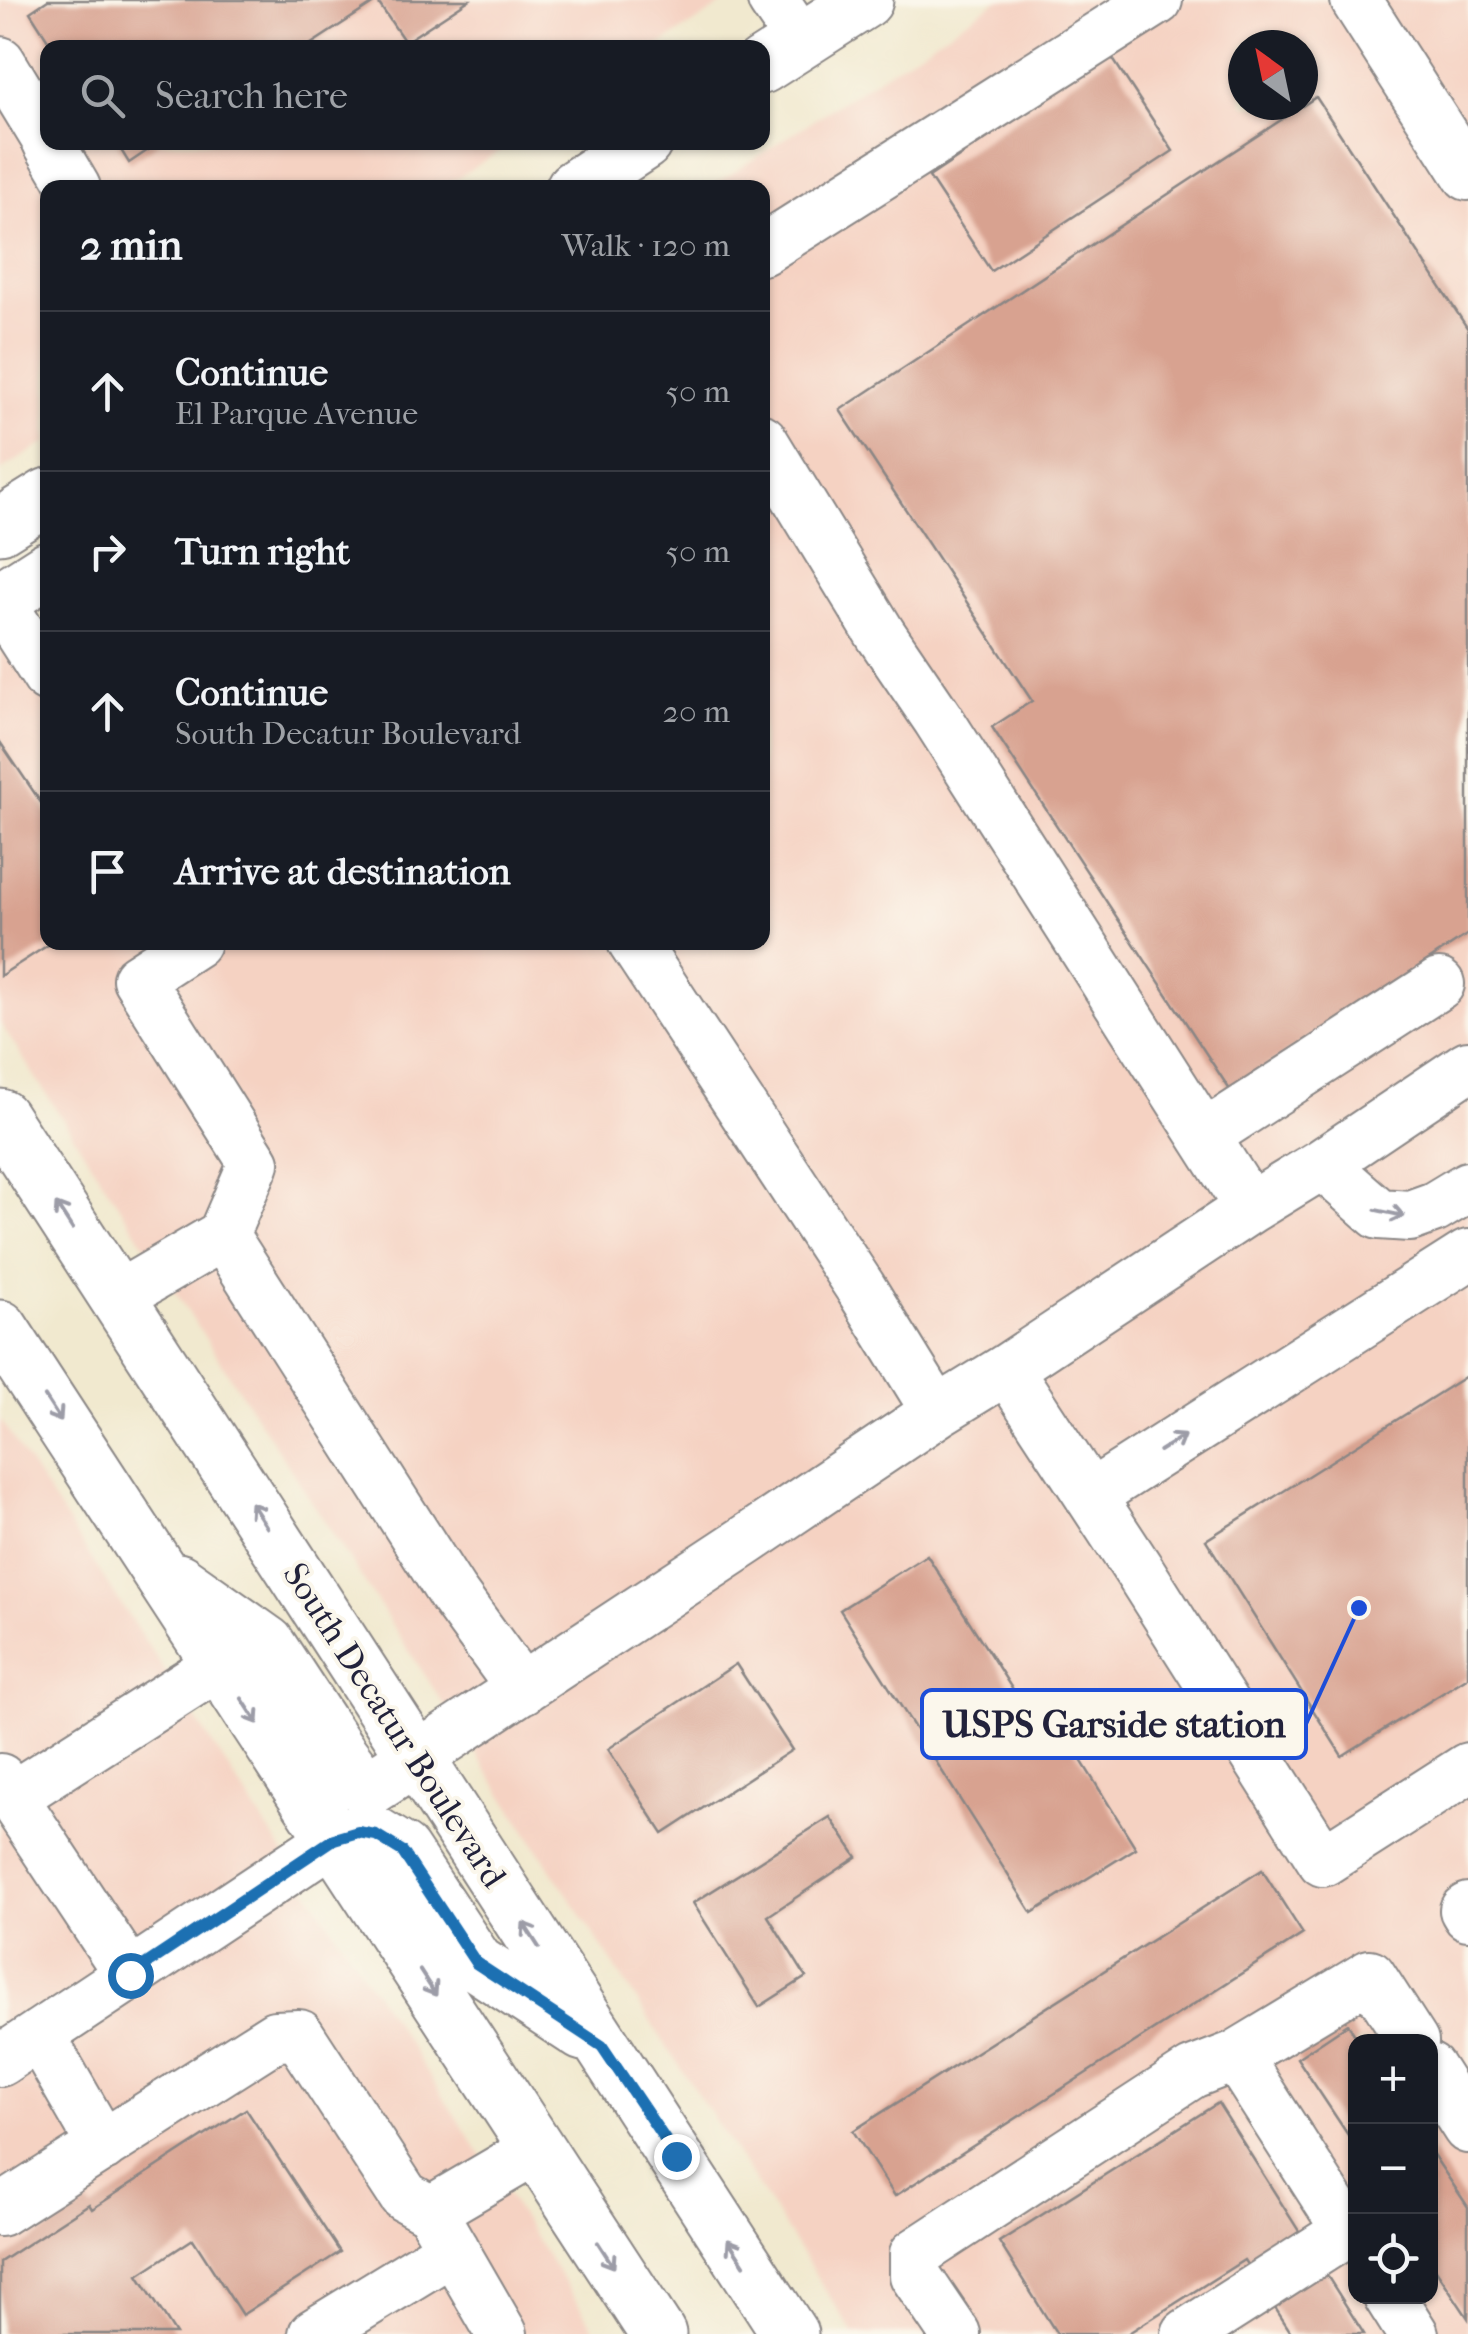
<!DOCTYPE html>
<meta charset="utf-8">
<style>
:root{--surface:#171b24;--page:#242831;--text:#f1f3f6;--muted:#9ea1a6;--line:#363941}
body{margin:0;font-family:"IM FELL French Canon",serif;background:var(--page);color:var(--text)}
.controls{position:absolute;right:30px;bottom:30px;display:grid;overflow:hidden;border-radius:20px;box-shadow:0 2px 8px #0004}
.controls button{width:90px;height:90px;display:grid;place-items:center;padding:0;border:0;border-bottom:2px solid var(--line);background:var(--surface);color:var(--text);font:50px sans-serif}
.compass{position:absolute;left:1228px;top:30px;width:90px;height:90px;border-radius:50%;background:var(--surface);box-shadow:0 2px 8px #0004;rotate:327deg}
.stop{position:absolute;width:30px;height:30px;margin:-22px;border:8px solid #1f6fb2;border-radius:50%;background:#fff}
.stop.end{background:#1f6fb2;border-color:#fff;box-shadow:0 2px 10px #0008}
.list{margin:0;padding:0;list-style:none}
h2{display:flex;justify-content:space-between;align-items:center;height:130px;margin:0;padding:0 40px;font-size:42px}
h2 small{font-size:32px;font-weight:400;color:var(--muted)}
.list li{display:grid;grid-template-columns:65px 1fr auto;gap:30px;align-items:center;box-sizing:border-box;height:160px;padding:0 40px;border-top:2px solid var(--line)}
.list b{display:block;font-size:38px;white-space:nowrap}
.list p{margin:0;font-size:32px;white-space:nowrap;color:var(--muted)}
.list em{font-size:32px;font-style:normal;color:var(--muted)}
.icon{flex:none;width:55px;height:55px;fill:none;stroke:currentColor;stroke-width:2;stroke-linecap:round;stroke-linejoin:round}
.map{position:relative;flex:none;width:1468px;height:2334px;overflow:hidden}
.search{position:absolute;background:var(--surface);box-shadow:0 2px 8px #0004;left:40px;top:40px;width:730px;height:110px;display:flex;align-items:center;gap:25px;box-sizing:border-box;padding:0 35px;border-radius:20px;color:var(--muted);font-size:38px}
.panel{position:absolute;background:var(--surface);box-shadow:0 2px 8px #0004;left:40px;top:180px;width:730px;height:770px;border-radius:20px}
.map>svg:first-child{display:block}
</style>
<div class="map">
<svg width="1468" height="2334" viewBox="0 0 1468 2334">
<rect width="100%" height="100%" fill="#fbf7ec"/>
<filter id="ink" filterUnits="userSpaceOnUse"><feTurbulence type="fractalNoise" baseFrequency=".01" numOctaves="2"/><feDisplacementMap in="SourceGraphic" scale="20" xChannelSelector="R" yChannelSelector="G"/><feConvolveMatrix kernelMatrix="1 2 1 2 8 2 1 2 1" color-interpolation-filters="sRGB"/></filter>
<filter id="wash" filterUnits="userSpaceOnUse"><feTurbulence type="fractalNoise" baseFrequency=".0048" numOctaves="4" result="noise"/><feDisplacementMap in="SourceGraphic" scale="40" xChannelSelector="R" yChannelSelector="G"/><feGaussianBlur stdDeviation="2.25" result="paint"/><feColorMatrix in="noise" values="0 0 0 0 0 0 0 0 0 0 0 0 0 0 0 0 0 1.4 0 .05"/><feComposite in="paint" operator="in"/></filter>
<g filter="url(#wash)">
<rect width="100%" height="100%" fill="#f1e9cf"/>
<path fill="#f5d2c2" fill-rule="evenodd" d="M 0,0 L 730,0 L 657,47 L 48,48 L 48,142 L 512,143 L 443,187 L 48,188 L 47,442 L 0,471 Z
M 998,0 L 1468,0 L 1468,2334 L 854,2334 L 0,1023 L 0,652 L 47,621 L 48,942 L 762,942 L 762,188 L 711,187 ZM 1243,45 L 1303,45 L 1303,105 L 1243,105 ZM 1356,2042 L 1430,2042 L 1430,2296 L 1356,2296 Z
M 0,1419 L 598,2334 L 0,2334 Z"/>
<g id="blocks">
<path fill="#d8a290" d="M 48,0 L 469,0 L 405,42 L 377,1 L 305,48 L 53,48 L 30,12 Z
M 1111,56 L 1173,151 L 991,271 L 929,177 Z
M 1316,97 L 1468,329 L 1468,934 L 1230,1090 L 992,727 L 1032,701 L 840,410 Z
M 116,142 L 160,142 L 129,163 Z
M 0,742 L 48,813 L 48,945 L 0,976 Z
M 1468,1375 L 1468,1677 L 1342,1756 L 1206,1540 Z
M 927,1555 L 1037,1728 L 1054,1717 L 1136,1848 L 1032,1913 L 840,1610 Z
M 736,1664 L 792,1750 L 663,1834 L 608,1749 Z
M 830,1817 L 857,1857 L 768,1916 L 806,1977 L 759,2007 L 693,1903 Z
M 1262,1870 L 1303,1934 L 895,2196 L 853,2131 Z
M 1348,2024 L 1359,2042 L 1356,2042 L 1356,2147 L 1297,2058 Z
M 1218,2103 L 1364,2334 L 1292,2334 L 1244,2260 L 1127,2334 L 1057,2334 L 999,2242 Z
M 246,2109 L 340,2252 L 242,2315 L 193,2239 L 138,2275 L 176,2334 L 0,2334 L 0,2262 L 89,2204 L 92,2209 Z
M 1430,2150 L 1468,2207 L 1468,2318 L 1430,2261 Z"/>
</g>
</g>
<g filter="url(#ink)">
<use href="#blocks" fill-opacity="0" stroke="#8a8685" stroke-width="2.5"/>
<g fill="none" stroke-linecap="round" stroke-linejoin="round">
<g stroke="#8a8685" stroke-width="54">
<path id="minor" d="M 773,0 L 801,41
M 1356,0 L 1468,175
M 0,62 L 48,141
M 48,142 L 75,188
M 762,250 L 1157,0
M 762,440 L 881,635 L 938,719 L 1250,1208
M 0,602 L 48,677
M 633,942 L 860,1287 L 937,1412
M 1204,1136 L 1439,984
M 1322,1164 L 1379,1214 L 1410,1216 L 1435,1207 L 1468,1187
M 223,1235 L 452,1593 L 522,1689
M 117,1297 L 223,1235 L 254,1163 L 138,979 L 195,942
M 1007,1369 L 1138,1569 L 1323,1861 L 1468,1768
M 1090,1496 L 1468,1255
M 416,1758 L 747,1540 L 937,1412 L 1007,1369 L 1250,1208 L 1322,1164 L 1468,1066
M 0,1779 L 130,1975
M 12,1797 L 220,1664
M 1468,1908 L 1465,1910 L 1468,1915
M 39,2035 L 103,2146
M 0,2061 L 334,1839
M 1430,2069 L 1468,2128
M 0,2211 L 275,2036 L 299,2035 L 404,2196 L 431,2211 L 537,2149
M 436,2220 L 502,2334
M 1389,2296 L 1413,2334
M 314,2334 L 453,2249
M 955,2334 L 915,2275 L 915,2254 L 1192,2073 L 1236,2056
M 1187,2334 L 1348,2231 L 1236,2056 L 1370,1975 L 1413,2042"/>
</g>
<g stroke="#8a8685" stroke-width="59">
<path id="major" d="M 762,66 L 865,0
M 574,188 L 644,142
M 0,526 L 48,496
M 0,600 L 48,569
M 0,1117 L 790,2334
M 0,1328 L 658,2334
M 178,1581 L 267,1644 L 338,1752 L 361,1783 L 373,1786 L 416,1758
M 334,1839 L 358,1832 L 376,1835 L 402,1851 L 476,1963 L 583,2033"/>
</g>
<use href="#minor" stroke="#fff" stroke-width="50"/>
<use href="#major" stroke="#fff" stroke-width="55"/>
</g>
<defs><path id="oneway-shaft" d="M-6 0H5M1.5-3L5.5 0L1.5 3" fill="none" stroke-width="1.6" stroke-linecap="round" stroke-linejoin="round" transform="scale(2.5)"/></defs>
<g stroke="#9c9ca7">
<use href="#oneway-shaft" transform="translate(1390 1213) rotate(12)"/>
<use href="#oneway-shaft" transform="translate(64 1216) rotate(-123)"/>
<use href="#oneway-shaft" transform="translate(53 1409) rotate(57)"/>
<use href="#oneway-shaft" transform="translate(1172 1443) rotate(-32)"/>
<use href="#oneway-shaft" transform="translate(259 1515) rotate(-123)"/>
<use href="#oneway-shaft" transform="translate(250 1711) rotate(57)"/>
<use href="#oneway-shaft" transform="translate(531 1935) rotate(-123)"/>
<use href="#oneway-shaft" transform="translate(428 1983) rotate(57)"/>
<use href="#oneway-shaft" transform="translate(736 2252) rotate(-123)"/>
<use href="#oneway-shaft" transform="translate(606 2255) rotate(57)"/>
</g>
</g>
<g fill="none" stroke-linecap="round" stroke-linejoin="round" filter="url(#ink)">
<path stroke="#1f6fb2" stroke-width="12" d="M 130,1975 L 334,1839 L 358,1832 L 376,1835 L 402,1851 L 476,1963 L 602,2046 L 676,2156"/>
</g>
<g text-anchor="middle" stroke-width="8" stroke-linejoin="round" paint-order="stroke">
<g font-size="35" fill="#22223b" stroke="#fbf7ec">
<text transform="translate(395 1725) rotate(57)" y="12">South Decatur Boulevard</text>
</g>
</g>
<path fill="none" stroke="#1d4ed8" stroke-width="4" d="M1359 1608L1306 1724"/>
<circle fill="#1d4ed8" stroke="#fbf7ec" stroke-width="4" cx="1359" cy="1608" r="10"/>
<rect fill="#fbf7ec" stroke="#1d4ed8" stroke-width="4" x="922" y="1690" width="384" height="68" rx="10"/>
<g font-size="38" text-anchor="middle" font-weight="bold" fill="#22223b">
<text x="1114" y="1737">USPS Garside station</text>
</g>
</svg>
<div class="controls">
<button>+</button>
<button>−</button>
<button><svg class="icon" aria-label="locate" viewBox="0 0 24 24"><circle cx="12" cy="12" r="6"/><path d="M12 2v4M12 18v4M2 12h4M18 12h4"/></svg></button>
</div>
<svg class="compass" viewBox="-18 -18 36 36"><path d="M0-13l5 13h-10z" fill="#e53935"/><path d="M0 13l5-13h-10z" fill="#9ea1a6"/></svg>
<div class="stop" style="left:130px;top:1975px"></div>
<div class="stop end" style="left:676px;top:2156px"></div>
<div class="search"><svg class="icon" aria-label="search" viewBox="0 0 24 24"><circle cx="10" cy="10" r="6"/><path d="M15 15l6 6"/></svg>Search here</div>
<section class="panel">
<h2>2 min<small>Walk · 120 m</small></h2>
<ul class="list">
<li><svg class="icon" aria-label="ahead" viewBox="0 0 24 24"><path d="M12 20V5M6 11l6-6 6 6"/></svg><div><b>Continue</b><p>El Parque Avenue</p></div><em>50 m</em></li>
<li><svg class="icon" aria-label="right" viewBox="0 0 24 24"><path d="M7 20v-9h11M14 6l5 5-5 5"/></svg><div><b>Turn right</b></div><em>50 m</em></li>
<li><svg class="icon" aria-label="ahead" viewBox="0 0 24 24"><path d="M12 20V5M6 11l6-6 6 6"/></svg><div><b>Continue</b><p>South Decatur Boulevard</p></div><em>20 m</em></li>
<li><svg class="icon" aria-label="arrive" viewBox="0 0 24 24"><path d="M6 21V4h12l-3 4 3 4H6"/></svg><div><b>Arrive at destination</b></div></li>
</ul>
</section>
</div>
